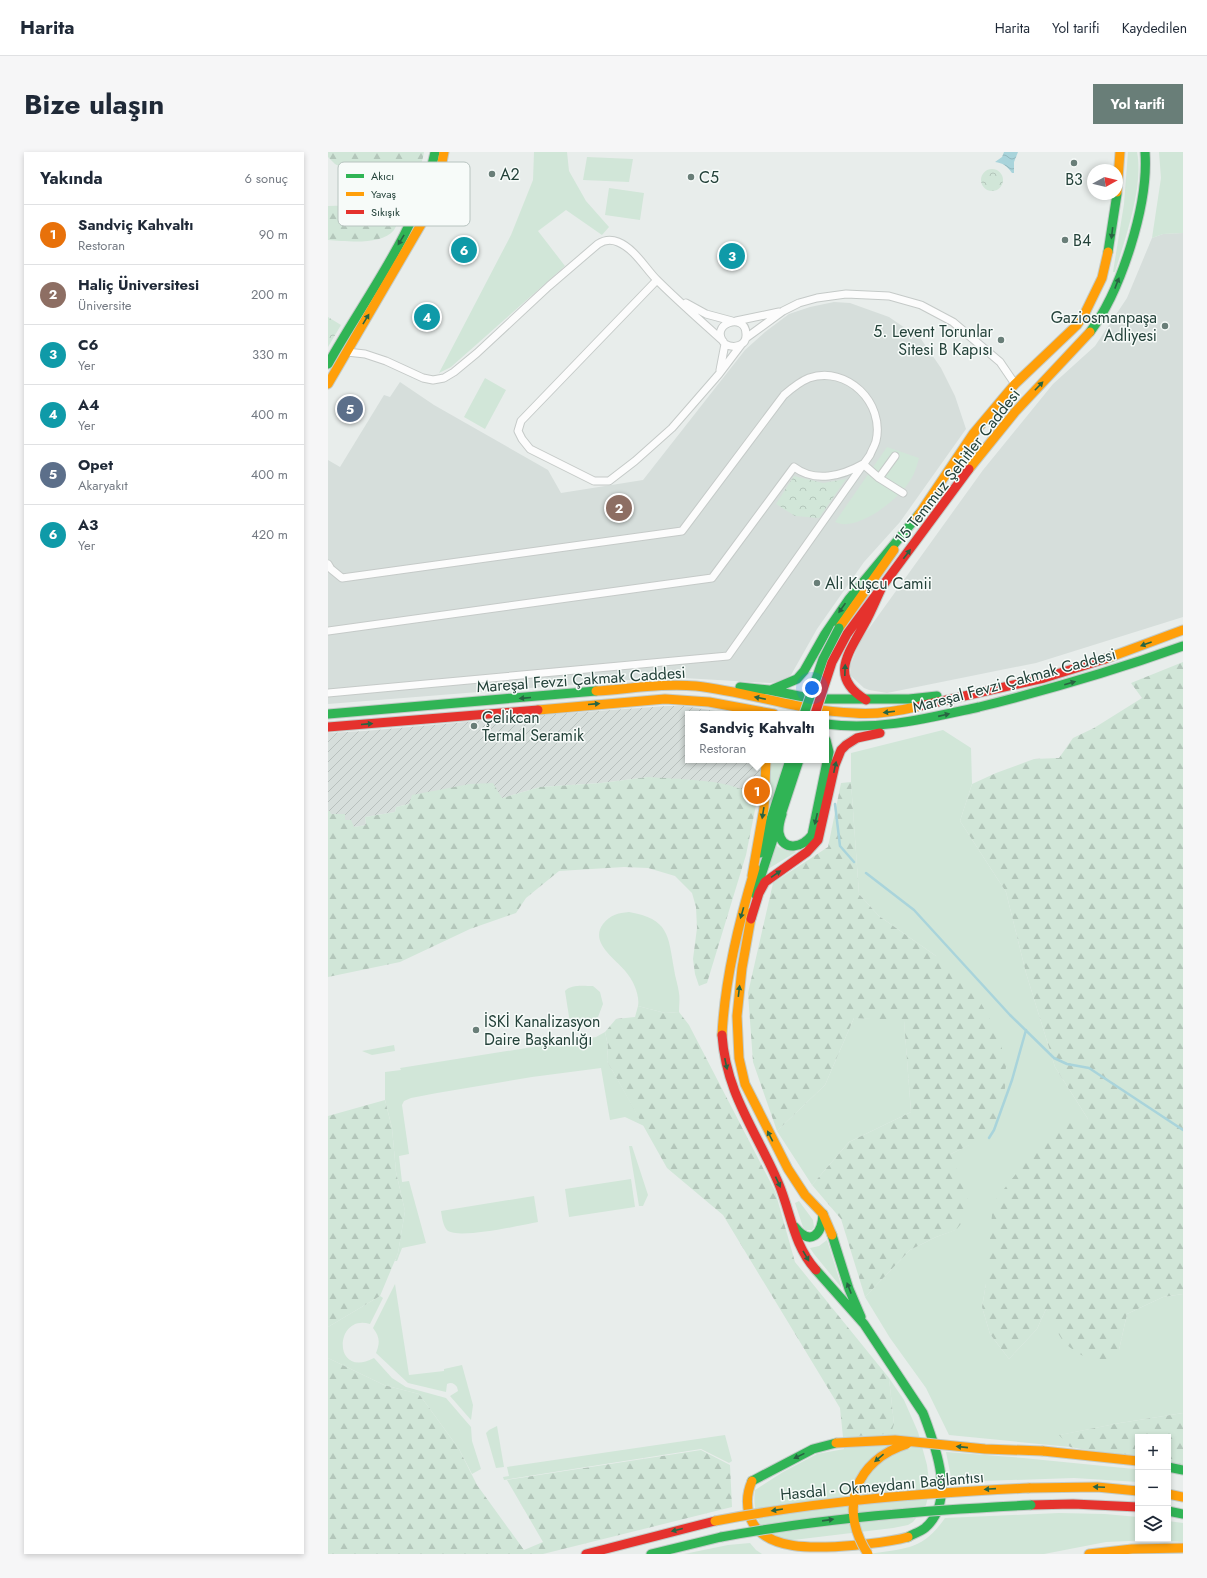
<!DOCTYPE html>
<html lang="tr">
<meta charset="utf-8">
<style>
:root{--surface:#fff;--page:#f6f6f7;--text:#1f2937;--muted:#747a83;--line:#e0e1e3;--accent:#697e78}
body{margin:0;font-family:Jost,sans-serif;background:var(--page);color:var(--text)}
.controls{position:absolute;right:12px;bottom:12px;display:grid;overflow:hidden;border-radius:0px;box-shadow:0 2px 6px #0003}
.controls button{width:36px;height:36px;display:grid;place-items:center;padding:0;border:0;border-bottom:1px solid var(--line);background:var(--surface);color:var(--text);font:20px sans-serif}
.compass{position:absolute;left:759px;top:12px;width:36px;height:36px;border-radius:50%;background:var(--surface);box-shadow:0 2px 6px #0003;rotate:82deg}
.you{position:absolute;left:484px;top:536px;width:14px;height:14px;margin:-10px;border:3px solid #fff;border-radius:50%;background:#1a73e8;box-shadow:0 0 0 6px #1a73e833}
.badge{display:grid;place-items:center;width:26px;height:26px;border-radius:50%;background:var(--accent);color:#fff;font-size:13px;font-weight:700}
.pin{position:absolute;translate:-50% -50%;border:2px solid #fff;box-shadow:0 1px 4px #0006}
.popup{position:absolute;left:357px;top:559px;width:144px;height:52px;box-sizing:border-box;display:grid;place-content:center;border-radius:0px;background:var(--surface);filter:drop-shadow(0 1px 3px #0005);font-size:13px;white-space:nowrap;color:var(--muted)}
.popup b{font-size:15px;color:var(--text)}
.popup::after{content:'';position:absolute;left:50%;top:100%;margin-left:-8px;border:8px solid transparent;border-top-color:var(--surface)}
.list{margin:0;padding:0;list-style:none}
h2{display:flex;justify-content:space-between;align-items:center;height:52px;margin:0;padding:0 16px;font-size:17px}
h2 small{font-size:13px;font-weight:400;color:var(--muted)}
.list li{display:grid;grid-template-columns:26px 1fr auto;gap:12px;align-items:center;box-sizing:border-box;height:60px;padding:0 16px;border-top:1px solid var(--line)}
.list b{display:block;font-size:15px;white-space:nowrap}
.list p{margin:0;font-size:13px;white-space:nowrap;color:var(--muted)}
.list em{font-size:13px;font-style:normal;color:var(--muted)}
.icon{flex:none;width:22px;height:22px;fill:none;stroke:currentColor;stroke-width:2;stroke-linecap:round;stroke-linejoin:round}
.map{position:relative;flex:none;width:855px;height:1402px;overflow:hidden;border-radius:0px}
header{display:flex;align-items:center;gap:24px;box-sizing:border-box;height:56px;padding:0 20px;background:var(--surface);border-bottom:1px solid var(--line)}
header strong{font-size:19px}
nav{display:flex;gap:22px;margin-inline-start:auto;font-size:14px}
.intro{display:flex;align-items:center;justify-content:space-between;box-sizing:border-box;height:96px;padding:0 24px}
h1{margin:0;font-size:28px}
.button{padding:10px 18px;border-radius:0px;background:var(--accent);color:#fff;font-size:14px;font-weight:700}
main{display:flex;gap:24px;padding:0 24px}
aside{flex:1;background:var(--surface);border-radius:0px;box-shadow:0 2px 6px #0003}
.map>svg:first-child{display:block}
</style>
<header>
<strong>Harita</strong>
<nav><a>Harita</a><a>Yol tarifi</a><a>Kaydedilen</a></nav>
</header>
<div class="intro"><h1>Bize ulaşın</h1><a class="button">Yol tarifi</a></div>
<main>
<aside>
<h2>Yakında<small>6 sonuç</small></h2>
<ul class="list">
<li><span class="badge" style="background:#e8710a">1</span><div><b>Sandviç Kahvaltı</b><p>Restoran</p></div><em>90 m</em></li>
<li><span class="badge" style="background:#8d6e63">2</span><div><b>Haliç Üniversitesi</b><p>Üniversite</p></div><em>200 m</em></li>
<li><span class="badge" style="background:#0f9aa8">3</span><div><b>C6</b><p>Yer</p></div><em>330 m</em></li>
<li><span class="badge" style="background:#0f9aa8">4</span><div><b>A4</b><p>Yer</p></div><em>400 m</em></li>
<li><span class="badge" style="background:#5c6f8a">5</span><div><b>Opet</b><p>Akaryakıt</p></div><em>400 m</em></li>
<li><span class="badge" style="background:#0f9aa8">6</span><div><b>A3</b><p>Yer</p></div><em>420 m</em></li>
</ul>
</aside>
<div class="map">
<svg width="855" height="1402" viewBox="0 0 855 1402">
<defs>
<pattern id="industrial-furrows" width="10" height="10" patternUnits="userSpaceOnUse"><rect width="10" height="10" fill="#d6dedb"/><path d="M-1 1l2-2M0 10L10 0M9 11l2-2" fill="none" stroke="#b8c0bd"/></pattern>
<pattern id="forest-firs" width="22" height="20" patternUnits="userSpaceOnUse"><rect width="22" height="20" fill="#d1e6d8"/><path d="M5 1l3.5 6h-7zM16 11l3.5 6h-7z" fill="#b3c6ba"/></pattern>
<pattern id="park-crowns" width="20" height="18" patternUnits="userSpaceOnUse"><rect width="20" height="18" fill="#d1e6d8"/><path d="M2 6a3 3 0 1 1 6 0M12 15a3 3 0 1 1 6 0" fill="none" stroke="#b3c6ba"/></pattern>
<pattern id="water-waves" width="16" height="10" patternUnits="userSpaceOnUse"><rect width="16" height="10" fill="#a9d4db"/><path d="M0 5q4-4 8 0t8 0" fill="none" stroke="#91b7bd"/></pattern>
</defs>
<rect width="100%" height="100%" fill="#e8edeb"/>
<path fill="#d6dedb" d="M 855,81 L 855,465 L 708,511 L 559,541 L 541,538 L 536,536 L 523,524 L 522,514 L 532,489 L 655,318 L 725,232 L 767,194 L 799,146 L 824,86 L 835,82 Z
M 506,150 L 522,151 L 561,165 L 593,187 L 613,216 L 627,244 L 638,277 L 572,370 L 536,410 L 489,477 L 463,523 L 456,529 L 442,531 L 339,525 L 0,552 L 0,308 L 12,315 L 56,243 L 62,245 L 72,230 L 106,253 L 220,318 L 233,341 L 315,328 L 417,198 L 437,180 L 461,162 L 482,155 Z"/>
<path fill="url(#industrial-furrows)" d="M 339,554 L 356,554 L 406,562 L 360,562 L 360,608 L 434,608 L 433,634 L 422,643 L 414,638 L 320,625 L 273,631 L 212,635 L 174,646 L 81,652 L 68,655 L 67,660 L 37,665 L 38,673 L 26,675 L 17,669 L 2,662 L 2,659 L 0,659 L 0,581 L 37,579 L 228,562 Z"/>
<path fill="#d1e6d8" d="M 206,0 L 239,0 L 241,19 L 258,49 L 281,75 L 274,83 L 238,58 L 210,79 L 237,114 L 123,215 L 111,221 L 183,83 L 205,28 Z
M 800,0 L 809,0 C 816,34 797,87 787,120 L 785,120 L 796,52 Z
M 831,0 L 855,0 L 855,81 L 835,82 L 824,86 L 833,26 Z
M 259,5 L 305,7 L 301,30 L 255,28 Z
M 281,36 L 316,41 L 312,68 L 277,63 Z
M 157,226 L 178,238 L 157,277 L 136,265 Z
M 559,295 L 591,306 C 589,313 587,321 583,327 C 574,344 540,371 519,372 C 515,373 510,371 507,370 Z
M 615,578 L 643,596 L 644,632 L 632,669 L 678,740 L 698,821 L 727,915 L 760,967 L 658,1132 L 654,1155 L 662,1182 L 681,1207 L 709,1177 L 718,1157 L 725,1165 L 733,1186 L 791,1198 L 799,1162 L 835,1145 L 855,1142 L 855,1261 L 792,1271 L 732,1283 L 742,1295 L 621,1283 L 598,1236 L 562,1186 L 537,1145 L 582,1098 L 608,1085 L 627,1078 L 623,1002 L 641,993 L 608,804 L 551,764 L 531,742 L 523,630 L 523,601 Z
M 442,608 L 458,608 L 438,670 Z
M 447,693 L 456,698 L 468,700 L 440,717 Z
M 301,760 C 341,767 340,783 346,817 C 347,825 350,833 351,841 C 352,847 351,854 351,860 L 337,861 L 310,854 C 312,843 305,828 298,820 C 288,807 261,791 275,772 C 282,763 290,761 301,760 Z
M 265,834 L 272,840 L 275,852 L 270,865 L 263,868 L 242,871 L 237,839 C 243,832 256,834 265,834 Z
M 526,866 L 576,868 L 583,960 L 521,990 L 484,1033 L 449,979 L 497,933 Z
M 277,880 L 280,894 L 279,909 L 316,974 L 297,965 L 282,968 L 273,916 L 204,925 L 109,941 L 83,946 L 76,949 L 74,953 L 81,1002 L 71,1004 L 74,1030 L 81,1029 L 98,1091 L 74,1096 L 69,1109 L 67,1109 L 70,1101 L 77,1059 L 68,1020 L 64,976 L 57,948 L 57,920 L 73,918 L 72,916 L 268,885 Z
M 66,893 L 67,899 L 44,903 L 34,899 Z
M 301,994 L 304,994 L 320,1043 L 315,1054 L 311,1054 Z
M 303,1027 L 307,1055 L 241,1065 L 237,1037 Z
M 206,1044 L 210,1070 C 194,1073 133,1087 120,1079 C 115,1075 114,1065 113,1059 Z
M 471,1049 L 485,1068 L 486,1075 L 484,1078 L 478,1078 L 475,1075 L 467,1051 Z
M 499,1088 L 513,1133 L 513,1135 L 486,1102 L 482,1096 L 491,1094 Z
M 67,1132 L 81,1223 L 116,1219 L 116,1217 L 134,1213 L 145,1253 L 143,1268 L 122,1244 L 130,1239 L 129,1235 C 126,1231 123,1230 119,1232 L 118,1240 L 80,1231 L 48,1201 C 52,1191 52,1185 45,1176 Z
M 52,1144 L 55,1146 L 42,1172 C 6,1161 4,1228 46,1206 L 64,1226 L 78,1235 L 118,1246 L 143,1275 L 144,1289 L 153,1317 L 144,1322 L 131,1297 L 91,1242 L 56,1233 L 0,1206 L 0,1175 Z
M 561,1226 L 576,1248 L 590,1280 L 599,1313 L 602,1337 L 598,1353 L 585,1370 L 580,1373 L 565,1376 L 457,1389 C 432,1386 424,1360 427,1338 L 455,1320 L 489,1302 L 516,1297 L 515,1285 L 566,1272 Z
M 169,1274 L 176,1315 L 168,1316 L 158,1281 L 161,1278 Z
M 397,1283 L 404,1309 L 401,1311 L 373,1297 L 176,1328 L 175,1325 L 181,1324 L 179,1315 Z
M 618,1300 L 695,1306 L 806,1317 L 810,1317 L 810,1330 L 746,1326 L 624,1330 Z
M 731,1361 L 777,1362 L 810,1365 L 810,1387 L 840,1387 L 840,1369 L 855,1371 L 855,1390 L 824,1388 L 778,1390 L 716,1402 L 541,1402 C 577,1396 594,1399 617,1366 Z
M 422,1391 L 428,1398 L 434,1402 L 356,1402 L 400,1393 Z"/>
<path fill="url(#forest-firs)" d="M 0,0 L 96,0 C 94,15 86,27 80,40 C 76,50 71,71 66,78 C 53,94 18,89 0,88 L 0,54 L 30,53 L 40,38 L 41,30 L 7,12 L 0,5 Z
M 855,510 L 855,1142 L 835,1145 L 799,1162 L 791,1198 L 775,1214 C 761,1207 742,1199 733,1186 C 727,1177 726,1167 718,1157 L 709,1177 L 681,1207 L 662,1182 L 654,1155 L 658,1132 L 665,1051 L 698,1009 L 728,974 L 760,967 L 727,915 L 698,821 L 678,740 L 632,669 L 644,632 L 668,621 L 706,607 L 731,606 L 745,586 L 766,576 L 814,546 L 803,531 Z
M 320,625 C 344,627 404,627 421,642 C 424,645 426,649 428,653 L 418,703 L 379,831 L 371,834 L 367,822 L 365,807 L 369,776 L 368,755 L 364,741 L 347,724 L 320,716 L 296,715 L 231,719 L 198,746 L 188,761 L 142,777 L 72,810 L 0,825 L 0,659 L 2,659 L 3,662 L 17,662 L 17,668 L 23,668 L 26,675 L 38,673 L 37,665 L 67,660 L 68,655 L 81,652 L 84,643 L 142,632 L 165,631 L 174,646 L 212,635 L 273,631 Z
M 523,630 L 531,742 L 551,764 L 608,804 L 643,834 L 669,879 L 678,911 L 677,936 L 670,967 L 652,988 L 623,1002 L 644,1058 L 628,1078 L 608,1085 L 582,1098 L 537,1145 L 513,1067 L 484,1033 L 521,990 L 583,960 L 576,869 L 526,866 L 497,933 L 449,979 L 425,910 L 420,841 L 445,731 L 500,695 L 513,631 Z
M 310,854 L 337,861 L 351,860 L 361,873 L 447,1039 L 467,1110 L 561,1226 L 566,1272 L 564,1278 L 557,1282 L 515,1285 L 512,1256 L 395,1063 L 339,1016 L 279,909 L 280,894 L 277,880 L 288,867 L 307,865 Z
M 57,948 L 64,976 L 68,1020 L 77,1059 L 70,1101 L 52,1144 L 0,1175 L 0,964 Z
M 0,1206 L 56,1233 L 91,1242 L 131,1297 L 149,1333 L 196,1398 L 215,1390 L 179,1328 L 373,1298 L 402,1313 L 404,1355 L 215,1402 L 0,1402 Z
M 855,1261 L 855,1315 L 840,1313 L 840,1285 L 810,1285 L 810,1307 L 742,1295 L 731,1283 L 792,1271 Z"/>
<path fill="url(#park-crowns)" d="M653 28a11 11 0 1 1 22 0a11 11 0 1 1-22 0Z
M 0,165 L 13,173 L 0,195 Z
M 466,324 L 495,331 L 518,327 L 491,366 L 467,364 L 448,352 Z"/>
<path fill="url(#water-waves)" d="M 676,0 L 690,0 L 686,10 L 686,21 L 684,21 C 679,14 675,11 667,10 L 674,5 Z"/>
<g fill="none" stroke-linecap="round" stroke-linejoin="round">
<path stroke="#a9d4db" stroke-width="2.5" d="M 507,652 L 512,694 L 526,710
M 538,721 L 586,758 L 682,863 L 726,906 L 739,912 L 761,916 L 855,978
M 661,986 L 666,978 L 684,928 L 698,878"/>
<g stroke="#c5cac8" stroke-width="9">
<path id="street" d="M 329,128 L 193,269 L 190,279 L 194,287 L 202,297 L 266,329 L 281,329 L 307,309 L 344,276 L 391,222 L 413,193
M 358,151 L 378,162 L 404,169
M 408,169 L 451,160
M 418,186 L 455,159 L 471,151 L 489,146 L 518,142 L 561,144 L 593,153 L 625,170 L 672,210 L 687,232
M 19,200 L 37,202 L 58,209 L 95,226 L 105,228 L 116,226 L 126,220 L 149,201 L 221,134 L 270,92 C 276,88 283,87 290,90 C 307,97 317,116 329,128 C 350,149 373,169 395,189
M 392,218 L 397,192 C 379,172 418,159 418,182 C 419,194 406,197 397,192
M 551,326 L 567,304
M 0,412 L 3,417 L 14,426 L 354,379 L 456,243 C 464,236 471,230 481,226 C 519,213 557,251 548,289 C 547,293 544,298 542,303 L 400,504 L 0,541
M 0,479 L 384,426 L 466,315 C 487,331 514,324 535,312 L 551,326 L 575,341"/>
</g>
<g stroke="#c3cbc8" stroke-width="11">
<path id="fast" d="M 780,100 L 789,42
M 762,180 C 793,139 821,52 817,0
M 0,212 C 38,144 91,77 107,0
M 412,535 L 441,538 L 486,547 L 581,547 L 609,544
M 443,538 L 469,527 L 476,519 L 497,482 L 521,447 L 592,361
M 0,562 L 268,539
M 498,572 C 551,579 600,566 651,555 C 720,538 788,518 855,494
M 454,662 C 452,668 450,674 451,681 C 455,701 475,695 484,683 L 501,600 L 498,588
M 432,701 L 462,608
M 427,742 L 471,608
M 467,1075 C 483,1095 494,1082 495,1062
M 504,1083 L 521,1137 L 533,1165
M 488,1118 L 536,1172 L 595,1261 C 607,1293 629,1349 597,1376 C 592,1380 585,1382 580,1385
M 840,1315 L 855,1318
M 424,1329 L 485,1297 L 508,1291
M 840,1359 L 855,1362
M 323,1402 L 393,1385"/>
</g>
<g stroke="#c3cbc8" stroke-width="11">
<path id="slow" d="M 789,40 L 792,0
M 0,232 L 98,64 L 110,32 L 116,0
M 641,317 L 687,260 L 762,180
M 588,367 L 645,282 L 687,232 L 749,173 L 757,161 L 774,126 L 780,100
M 511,476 L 566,398
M 777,507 L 855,478
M 268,539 C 301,537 335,531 368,534 C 421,540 472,559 526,561 C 548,563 571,559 592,554
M 210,558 L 337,547 L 381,550 L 446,562
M 424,724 L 436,656 L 438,608
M 424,760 L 414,816 L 409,864 L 411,906 L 417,932 L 460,1017 L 477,1043 L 495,1062 L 504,1083
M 394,883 C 397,826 411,770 427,716
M 715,1299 L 810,1309
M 424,1329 C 419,1340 418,1350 421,1362 C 432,1402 494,1396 529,1393 C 546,1391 563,1390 580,1385
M 701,1336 L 769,1335 L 810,1339
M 840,1342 L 855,1345
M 761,1402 L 804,1397 L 855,1396"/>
</g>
<g stroke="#c3cbc8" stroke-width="11">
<path id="jam" d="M 519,482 L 641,317
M 538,548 C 499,524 522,500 538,469 C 544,458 549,445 555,433
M 592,554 L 716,526 L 777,507
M 0,575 L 210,558
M 423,767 L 431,741 L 437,730 L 479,700 L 490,688 L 507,613 L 513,598 L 518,593 L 529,586 L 552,581
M 394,883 C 398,941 428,979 450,1030 C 463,1060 465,1093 488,1118
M 703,1353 L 745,1352 L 810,1355
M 258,1402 L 387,1369"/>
</g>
<use href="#street" stroke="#fcfcfc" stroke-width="7"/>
<use href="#fast" stroke="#30b455" stroke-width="9"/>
<use href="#slow" stroke="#ff9f0a" stroke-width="9"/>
<use href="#jam" stroke="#e5322d" stroke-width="9"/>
<g stroke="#c3cbc8" stroke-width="11" stroke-linecap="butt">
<path id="fast-bridge" d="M 476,562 L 495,507 L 511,476
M 393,1385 C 496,1366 599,1358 703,1353"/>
</g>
<g stroke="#c3cbc8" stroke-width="11" stroke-linecap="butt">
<path id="slow-bridge" d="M 508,1291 L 567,1288 L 657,1297 L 715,1299
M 387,1369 C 491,1349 595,1341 701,1336
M 540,1402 C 510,1357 527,1308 579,1292"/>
</g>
<g stroke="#c3cbc8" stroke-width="11" stroke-linecap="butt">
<path id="jam-bridge" d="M 487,562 L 504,510 L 519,482"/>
</g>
<use href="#fast-bridge" stroke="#30b455" stroke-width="9"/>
<use href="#slow-bridge" stroke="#ff9f0a" stroke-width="9"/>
<use href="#jam-bridge" stroke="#e5322d" stroke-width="9"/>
</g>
<defs><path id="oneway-solid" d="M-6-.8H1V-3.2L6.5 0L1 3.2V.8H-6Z"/></defs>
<g fill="#286442">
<use href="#oneway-solid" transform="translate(784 81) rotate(97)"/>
<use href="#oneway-solid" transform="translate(73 88) rotate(121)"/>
<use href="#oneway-solid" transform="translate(789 131) rotate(-69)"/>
<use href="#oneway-solid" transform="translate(38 167) rotate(-59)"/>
<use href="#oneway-solid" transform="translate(711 234) rotate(-46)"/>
<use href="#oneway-solid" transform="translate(579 402) rotate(-53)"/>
<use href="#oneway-solid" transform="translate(514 456) rotate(125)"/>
<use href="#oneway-solid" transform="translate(818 492) rotate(160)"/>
<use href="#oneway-solid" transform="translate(517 518) rotate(-88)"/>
<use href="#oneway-solid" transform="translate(742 531) rotate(-16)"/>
<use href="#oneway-solid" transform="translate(197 546) rotate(175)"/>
<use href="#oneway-solid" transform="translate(432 546) rotate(-168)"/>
<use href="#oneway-solid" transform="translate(266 552) rotate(-5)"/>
<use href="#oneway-solid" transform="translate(561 560) rotate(173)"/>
<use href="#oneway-solid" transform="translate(616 563) rotate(-13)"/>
<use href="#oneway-solid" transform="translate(39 572) rotate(-5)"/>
<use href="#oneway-solid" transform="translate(507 615) rotate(-78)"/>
<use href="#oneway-solid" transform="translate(435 661) rotate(99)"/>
<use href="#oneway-solid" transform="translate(488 667) rotate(103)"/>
<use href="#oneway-solid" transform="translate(448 722) rotate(-34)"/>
<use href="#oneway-solid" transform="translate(414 761) rotate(106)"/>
<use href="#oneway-solid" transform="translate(411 839) rotate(-83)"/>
<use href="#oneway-solid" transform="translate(398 912) rotate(78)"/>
<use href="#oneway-solid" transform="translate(442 984) rotate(-117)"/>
<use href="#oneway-solid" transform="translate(450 1030) rotate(65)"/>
<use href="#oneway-solid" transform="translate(478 1104) rotate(60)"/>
<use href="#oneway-solid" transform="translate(521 1136) rotate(-111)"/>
<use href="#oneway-solid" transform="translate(634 1295) rotate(-174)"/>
<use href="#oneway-solid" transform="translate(471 1304) rotate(154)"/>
<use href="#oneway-solid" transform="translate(551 1306) rotate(140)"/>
<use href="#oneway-solid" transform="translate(771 1335) rotate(-177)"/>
<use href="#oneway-solid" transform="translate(662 1337) rotate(176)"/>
<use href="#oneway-solid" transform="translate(449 1358) rotate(171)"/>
<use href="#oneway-solid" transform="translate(500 1368) rotate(-8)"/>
<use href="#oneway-solid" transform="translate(349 1378) rotate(166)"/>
</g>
<g fill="#697e78" stroke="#f7fbf9" stroke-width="1.5">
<circle cx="746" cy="11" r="4"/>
<circle cx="164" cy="22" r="4"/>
<circle cx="363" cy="25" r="4"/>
<circle cx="737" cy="88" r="4"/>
<circle cx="837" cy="174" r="4"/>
<circle cx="673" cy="188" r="4"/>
<circle cx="489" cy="431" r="4"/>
<circle cx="146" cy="574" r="4"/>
<circle cx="148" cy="878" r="4"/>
</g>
<g text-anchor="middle" stroke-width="3" stroke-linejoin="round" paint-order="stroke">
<g font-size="16" fill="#24423a" stroke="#f7fbf9" text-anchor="start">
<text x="172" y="28">A2</text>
<text x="371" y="31">C5</text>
<text x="746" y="33" text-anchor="middle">B3</text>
<text x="745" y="94">B4</text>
<text x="829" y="171" text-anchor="end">Gaziosmanpaşa<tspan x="829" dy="18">Adliyesi</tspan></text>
<text x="665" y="185" text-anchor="end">5. Levent Torunlar<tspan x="665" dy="18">Sitesi B Kapısı</tspan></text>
<text x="497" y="437">Ali Kuşcu Camii</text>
<text x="154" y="571">Çelikcan<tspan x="154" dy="18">Termal Seramik</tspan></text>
<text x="156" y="875">İSKİ Kanalizasyon<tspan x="156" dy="18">Daire Başkanlığı</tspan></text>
</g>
<g font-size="16" fill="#24423a" stroke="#f7fbf9">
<text transform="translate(629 314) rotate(-52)" y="6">15 Temmuz Şehitler Caddesi</text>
<text transform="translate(253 527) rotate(-4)" y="6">Mareşal Fevzi Çakmak Caddesi</text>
<text transform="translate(686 528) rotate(-15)" y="6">Mareşal Fevzi Çakmak Caddesi</text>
<text transform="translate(554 1333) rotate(-5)" y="6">Hasdal - Okmeydanı Bağlantısı</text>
</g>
</g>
<rect x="10" y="10" width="132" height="64" rx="6" fill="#f7fbf9" stroke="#b8c4c0" stroke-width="1"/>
<rect x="18" y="22" width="18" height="4" fill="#30b455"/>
<rect x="18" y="40" width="18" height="4" fill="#ff9f0a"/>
<rect x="18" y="58" width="18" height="4" fill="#e5322d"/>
<g font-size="11" fill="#24423a">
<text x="43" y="28">Akıcı</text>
<text x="43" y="46">Yavaş</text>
<text x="43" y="64">Sıkışık</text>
</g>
</svg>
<div class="controls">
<button>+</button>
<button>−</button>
<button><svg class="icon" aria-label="layers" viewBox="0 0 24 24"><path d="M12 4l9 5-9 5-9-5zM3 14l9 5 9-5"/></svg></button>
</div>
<svg class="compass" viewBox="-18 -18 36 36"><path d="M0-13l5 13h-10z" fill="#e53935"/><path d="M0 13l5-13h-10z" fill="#747a83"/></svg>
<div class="you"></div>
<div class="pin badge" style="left:429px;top:639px;background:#e8710a">1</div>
<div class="popup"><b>Sandviç Kahvaltı</b>Restoran</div>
<div class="pin badge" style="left:291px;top:356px;background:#8d6e63">2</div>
<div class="pin badge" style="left:404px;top:104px;background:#0f9aa8">3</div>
<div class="pin badge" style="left:99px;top:165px;background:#0f9aa8">4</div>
<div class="pin badge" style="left:22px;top:257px;background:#5c6f8a">5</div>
<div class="pin badge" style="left:136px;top:98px;background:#0f9aa8">6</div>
</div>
</main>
